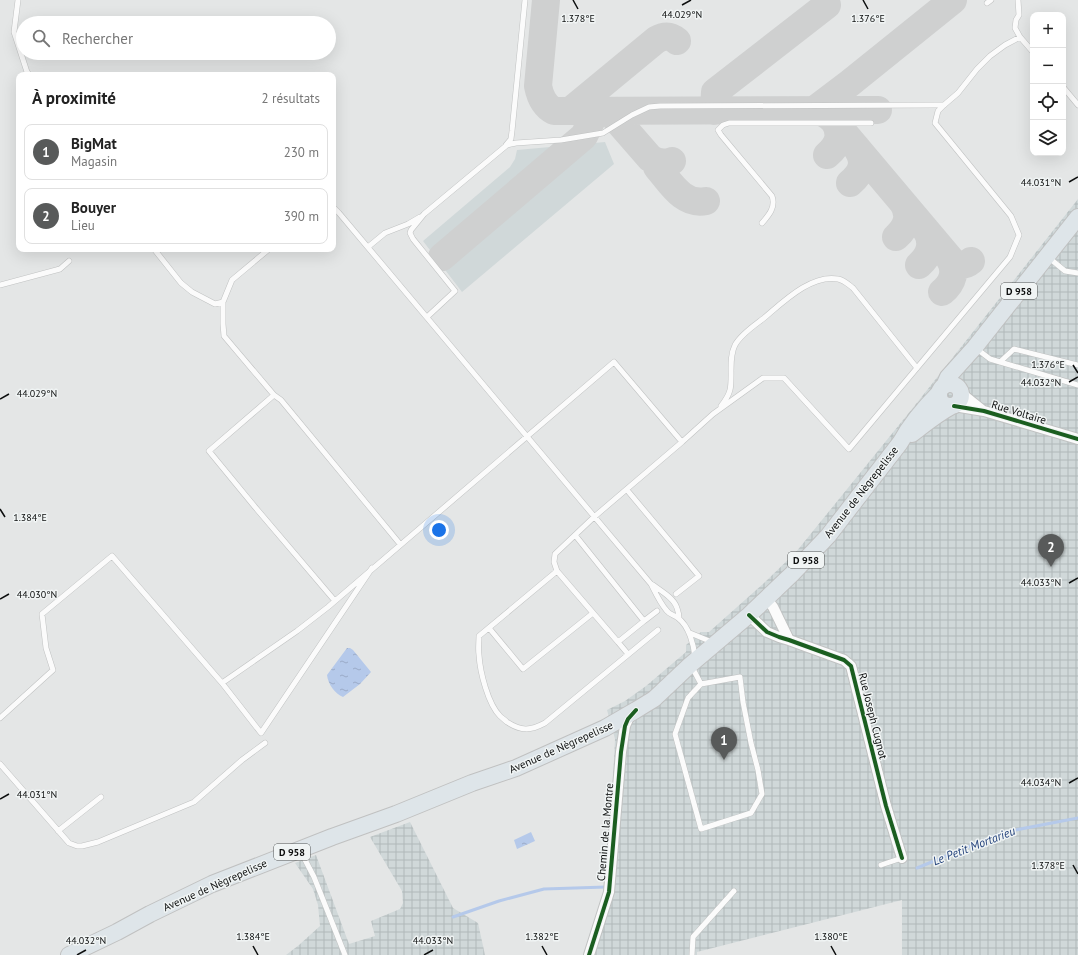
<!DOCTYPE html>
<html lang="fr">
<meta charset="utf-8">
<style>
:root{--surface:#fff;--page:#f2f2f2;--text:#222;--muted:#767676;--line:#e0e0e0;--accent:#585a5a}
body{margin:0;font-family:"PT Sans",sans-serif;background:var(--page);color:var(--text)}
.controls{position:absolute;right:12px;top:12px;display:grid;overflow:hidden;border-radius:8px;box-shadow:0 4px 16px #0002}
.controls button{width:36px;height:36px;display:grid;place-items:center;padding:0;border:0;border-bottom:1px solid var(--line);background:var(--surface);color:var(--text);font:20px sans-serif}
.you{position:absolute;left:439px;top:530px;width:14px;height:14px;margin:-10px;border:3px solid #fff;border-radius:50%;background:#1a73e8;box-shadow:0 0 0 6px #1a73e833}
.badge{display:grid;place-items:center;width:26px;height:26px;border-radius:50%;background:var(--accent);color:#fff;font-size:13px;font-weight:700}
.pin{position:absolute;translate:-50% -33px;filter:drop-shadow(0 1px 2px #0008)}
.pin::after{content:'';position:absolute;top:21px;width:14px;height:12px;background:inherit;clip-path:polygon(0 0,100% 0,50% 100%)}
.list{margin:0;padding:0;list-style:none}
h2{display:flex;justify-content:space-between;align-items:center;height:52px;margin:0;padding:0 16px;font-size:17px}
h2 small{font-size:13px;font-weight:400;color:var(--muted)}
.list li{display:grid;grid-template-columns:26px 1fr auto;gap:12px;align-items:center;box-sizing:border-box;height:56px;margin:0 8px 8px;padding:0 8px;border:1px solid var(--line);border-radius:8px}
.list b{display:block;font-size:15px;white-space:nowrap}
.list p{margin:0;font-size:13px;white-space:nowrap;color:var(--muted)}
.list em{font-size:13px;font-style:normal;color:var(--muted)}
.icon{flex:none;width:22px;height:22px;fill:none;stroke:currentColor;stroke-width:2;stroke-linecap:round;stroke-linejoin:round}
.map{position:relative;flex:none;width:1078px;height:955px;overflow:hidden}
.search{position:absolute;background:var(--surface);box-shadow:0 4px 16px #0002;left:16px;top:16px;width:320px;height:44px;display:flex;align-items:center;gap:10px;box-sizing:border-box;padding:0 14px;border-radius:22px;color:var(--muted);font-size:15px}
.panel{position:absolute;background:var(--surface);box-shadow:0 4px 16px #0002;left:16px;top:72px;width:320px;height:180px;border-radius:8px}
.map>svg:first-child{display:block}
</style>
<div class="map">
<svg width="1078" height="955" viewBox="0 0 1078 955">
<defs>
<pattern id="industrial-grid" width="8" height="8" patternUnits="userSpaceOnUse"><rect width="8" height="8" fill="#d0d8d9"/><path d="M0 4h8M4 0v8" fill="none" stroke="#b1b8b9"/></pattern>
<pattern id="water-ripples" width="26" height="14" patternUnits="userSpaceOnUse"><rect width="26" height="14" fill="#b5c9ea"/><path d="M2 4q2-2 4 0t4 0M15 11q2-2 4 0t4 0" fill="none" stroke="#9aabc8"/></pattern>
</defs>
<rect width="100%" height="100%" fill="#e4e6e6"/>
<path fill="#d0d8d9" d="M 605,142 L 614,164 L 462,292 L 423,241 L 510,167 L 515,159 L 517,150 Z"/>
<path fill="url(#industrial-grid)" d="M 1078,199 L 1078,955 L 902,955 L 902,900 L 697,952 L 697,955 L 584,955 L 603,900 L 611,819 L 615,739 L 607,710 L 625,701 L 646,686 L 686,652 L 686,645 L 701,632 L 709,632 L 764,583 L 796,552 L 916,404 Z
M 410,822 L 453,908 L 478,923 L 485,955 L 286,955 L 299,945 L 320,926 L 318,905 L 313,889 L 295,863 L 316,855 L 349,944 L 375,936 L 371,921 L 400,909 L 403,903 L 402,891 L 370,837 Z"/>
<path fill="url(#water-ripples)" d="M 347,648 L 350,648 L 353,650 L 371,672 L 360,684 L 343,697 C 335,694 328,684 327,675 Z
M 531,832 L 535,841 L 517,849 L 514,840 Z"/>
<g fill="none" stroke-linecap="round" stroke-linejoin="round">
<path stroke="#b5c9ea" stroke-width="3" d="M 917,868 L 1005,832 L 1078,818
M 453,917 L 499,901 L 544,889 L 606,887"/>
<path stroke="#cfd0d0" stroke-width="28" d="M 546,0 L 538,86 C 540,96 544,106 554,111 L 878,110
M 570,111 L 656,40 C 663,36 670,35 677,41
M 609,111 L 650,158 C 657,163 664,164 672,161
M 714,111 L 715,92 L 827,5
M 813,111 C 822,111 827,114 834,121 L 952,261 C 959,266 965,266 971,261
M 813,111 L 850,83 L 953,0
M 827,155 C 839,145 842,134 834,121
M 657,167 C 670,182 683,206 706,201
M 850,183 C 863,172 866,161 856,147
M 896,237 C 907,227 911,216 903,203
M 442,257 L 584,136 L 596,111
M 919,265 C 930,255 934,243 926,230
M 942,292 C 953,283 957,271 949,258"/>
<g stroke="#c0c2c2" stroke-width="6">
<path id="service" d="M 18,0 L 14,32 L 27,72 L 30,75
M 1018,0 L 1019,15 L 1016,20 L 1015,28 L 1020,37 L 1033,52
M 987,3 L 991,0
M 1063,87 L 1078,105
M 506,145 L 511,139 L 512,131 L 525,0
M 333,207 L 339,213 L 651,584 C 656,594 660,603 667,611 C 670,615 675,615 678,618 C 689,626 694,645 695,658
M 762,223 C 769,215 776,207 772,196 L 721,135 L 718,130 L 723,125 L 729,123 L 871,123
M 368,247 L 385,233 L 408,224 L 420,217
M 154,249 L 181,283 L 192,292 L 215,304 L 223,302
M 269,249 L 232,280 L 223,302 L 223,324 L 224,336 L 274,395 L 281,400 L 400,544
M 1048,257 L 1065,271 L 1078,273
M 0,285 L 60,269 L 69,261
M 427,317 L 455,291 L 413,239 L 410,233 L 411,230 L 424,214 L 507,145 L 516,143 L 561,140 L 603,133 L 632,115 L 649,107 L 660,106 L 935,105 L 944,105
M 977,349 L 990,359 L 1078,385
M 1000,362 L 1014,349 L 1078,365
M 274,395 L 209,451 L 255,507 L 335,601
M 721,406 C 725,401 728,397 730,390 C 733,376 728,359 735,345 C 741,334 755,325 764,318 C 783,302 811,274 838,279 C 844,280 849,285 853,288 L 917,368
M 627,490 L 699,576 L 676,594
M 575,535 L 644,621 L 657,611
M 557,571 L 479,636 C 479,642 478,649 479,655 C 480,672 488,704 500,716 C 502,718 505,720 507,722 C 521,731 530,731 545,723 L 658,630
M 653,585 C 661,591 674,598 677,608 C 678,611 679,615 679,618
M 644,621 L 618,642 L 557,571 L 554,562 L 555,554 L 594,517 L 682,442 L 713,414 L 763,378 L 784,378 L 849,449 L 1010,257 L 1019,235 L 1011,216 L 935,123 L 938,111 L 944,105 L 958,93 L 977,69 L 990,56 L 1005,45 L 1020,37
M 489,628 L 523,669 L 593,613
M 690,633 L 712,642
M 618,642 L 628,654
M 692,667 L 701,684
M 740,677 L 743,702 L 751,743 L 758,770 L 762,794 L 751,813 L 701,829 L 675,734 L 688,698 L 701,684 Z
M 222,683 L 297,631 L 328,607 L 614,362 L 682,442
M 0,718 L 53,670 L 46,648 L 42,614 L 112,556 L 222,683 L 261,733 L 372,568
M 0,764 L 69,843 L 77,846 L 82,846 L 98,842 L 194,802 L 242,760 L 265,743
M 58,831 L 101,797
M 301,852 L 314,877 L 345,955
M 881,865 L 902,858
M 692,955 L 693,937 L 734,891"/>
</g>
<g stroke="#c0c2c2" stroke-width="12">
<path id="minor" d="M 960,391 L 967,398 L 982,410
M 954,406 L 984,411 L 1078,439
M 767,599 L 773,607 L 789,640
M 749,615 L 767,632 L 779,637 L 789,640 L 844,660 L 851,666 L 886,806 L 902,858
M 589,955 L 609,892 L 621,752 L 625,726 L 628,719 L 631,715"/>
</g>
<g stroke="#c0c1c1" stroke-width="18">
<path id="primary" d="M939 395a11 11 0 1 1 22 0a11 11 0 1 1-22 0Z
M 944,386 L 948,377 L 975,347 L 1078,217
M 912,434 C 925,424 937,414 952,406
M 69,955 L 117,932 L 150,914 L 212,884 L 332,837 L 396,814 L 472,783 L 516,768 L 605,728 L 636,710 L 654,699 L 690,665 L 749,615 L 792,574 L 828,536 L 900,443 C 911,423 923,409 939,393"/>
</g>
<use href="#service" stroke="#fbfbfb" stroke-width="5"/>
<use href="#minor" stroke="#fbfbfb" stroke-width="10"/>
<use href="#primary" stroke="#dee5e9" stroke-width="16"/>
<g stroke="#f0f4f4" stroke-width="6">
<path id="cycleway" d="M 954,406 L 984,411 L 1078,439
M 749,615 L 767,632 L 779,637 L 789,640 L 844,660 L 851,666 L 886,806 L 902,858
M 589,955 L 609,892 L 621,752 L 625,726 L 628,719 L 636,710"/>
</g>
<use href="#cycleway" stroke="#1b5e20" stroke-width="4"/>
</g>
<path fill="none" stroke="#0c0e0e" stroke-width="1.5" d="M 573,0 L 578,9M 863,0 L 868,9M 682,5 L 691,0M 1069,182 L 1078,177M 1073,365 L 1078,373M 1069,382 L 1078,377M 0,399 L 9,394M 0,509 L 5,517M 1069,583 L 1078,578M 0,599 L 9,594M 1069,783 L 1078,778M 0,799 L 9,794M 1073,865 L 1078,874M 253,946 L 258,955M 542,946 L 547,955M 831,946 L 836,955M 77,955 L 86,950M 424,955 L 433,950"/>
<g text-anchor="middle" stroke-width="3" stroke-linejoin="round" paint-order="stroke">
<g fill="#f0f4f4" stroke="#505353" stroke-width="1">
<rect x="1001" y="283" width="36" height="16" rx="3"/>
<rect x="788" y="552" width="36" height="16" rx="3"/>
<rect x="274" y="844" width="36" height="16" rx="3"/>
</g>
<g font-size="10" font-weight="bold" fill="#0c0e0e">
<text x="1019" y="295">D 958</text>
<text x="806" y="564">D 958</text>
<text x="292" y="856">D 958</text>
</g>
<g font-size="11" fill="#0c0e0e" stroke="#f0f4f4">
<text transform="translate(1019 412) rotate(17)" y="4">Rue Voltaire</text>
<text transform="translate(861 492) rotate(-52)" y="4">Avenue de Nègrepelisse</text>
<text transform="translate(873 716) rotate(76)" y="4">Rue Joseph Cugnot</text>
<text transform="translate(561 747) rotate(-24)" y="4">Avenue de Nègrepelisse</text>
<text transform="translate(605 832) rotate(-85)" y="4">Chemin de la Montre</text>
<text transform="translate(215 885) rotate(-24)" y="4">Avenue de Nègrepelisse</text>
</g>
<g font-size="12" font-style="italic" fill="#25447d" stroke="#f0f4f4">
<text transform="translate(974 846) rotate(-21)" y="4">Le Petit Mortarieu</text>
</g>
</g>
<g font-size="10" text-anchor="middle" fill="#0c0e0e" stroke="#f0f4f4" stroke-width="3" stroke-linejoin="round" paint-order="stroke">
<text x="682" y="18">44.029°N</text>
<text x="578" y="22">1.378°E</text>
<text x="868" y="22">1.376°E</text>
<text x="1041" y="186">44.031°N</text>
<text x="1048" y="368">1.376°E</text>
<text x="1041" y="386">44.032°N</text>
<text x="37" y="397">44.029°N</text>
<text x="30" y="521">1.384°E</text>
<text x="1041" y="586">44.033°N</text>
<text x="37" y="598">44.030°N</text>
<text x="1041" y="786">44.034°N</text>
<text x="37" y="798">44.031°N</text>
<text x="1048" y="869">1.378°E</text>
<text x="253" y="940">1.384°E</text>
<text x="542" y="940">1.382°E</text>
<text x="831" y="940">1.380°E</text>
<text x="86" y="944">44.032°N</text>
<text x="433" y="944">44.033°N</text>
</g>
</svg>
<div class="controls">
<button>+</button>
<button>−</button>
<button><svg class="icon" aria-label="locate" viewBox="0 0 24 24"><circle cx="12" cy="12" r="6"/><path d="M12 2v4M12 18v4M2 12h4M18 12h4"/></svg></button>
<button><svg class="icon" aria-label="layers" viewBox="0 0 24 24"><path d="M12 4l9 5-9 5-9-5zM3 14l9 5 9-5"/></svg></button>
</div>
<div class="you"></div>
<div class="pin badge" style="left:724px;top:760px">1</div>
<div class="pin badge" style="left:1051px;top:567px">2</div>
<div class="search"><svg class="icon" aria-label="search" viewBox="0 0 24 24"><circle cx="10" cy="10" r="6"/><path d="M15 15l6 6"/></svg>Rechercher</div>
<section class="panel">
<h2>À proximité<small>2 résultats</small></h2>
<ul class="list">
<li><span class="badge">1</span><div><b>BigMat</b><p>Magasin</p></div><em>230 m</em></li>
<li><span class="badge">2</span><div><b>Bouyer</b><p>Lieu</p></div><em>390 m</em></li>
</ul>
</section>
</div>
